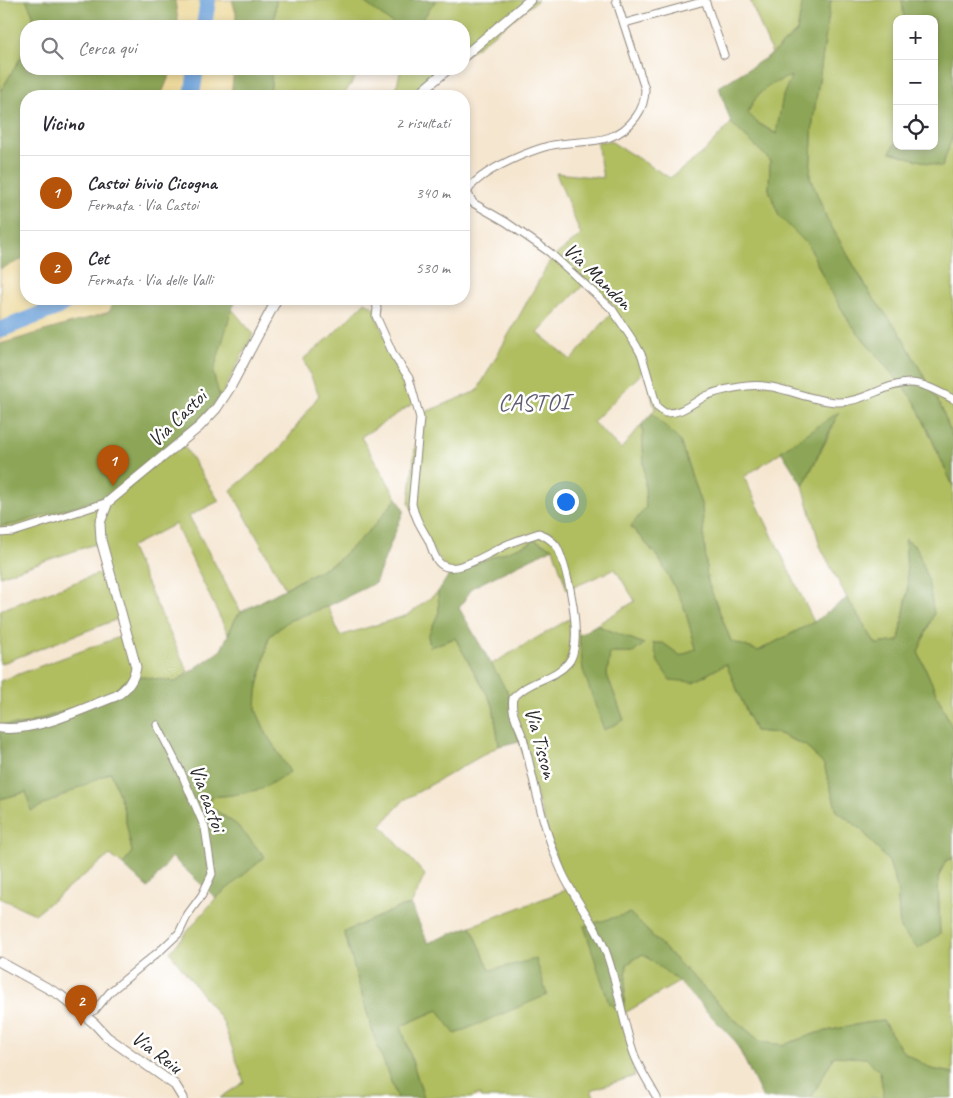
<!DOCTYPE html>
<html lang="it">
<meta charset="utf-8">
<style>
:root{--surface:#fff;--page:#f7f7f7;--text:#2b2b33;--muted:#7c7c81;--line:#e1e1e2;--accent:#b45309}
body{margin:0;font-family:Caveat,sans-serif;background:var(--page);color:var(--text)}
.controls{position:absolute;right:15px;top:15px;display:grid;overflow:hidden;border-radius:10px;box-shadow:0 2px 8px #0003}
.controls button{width:45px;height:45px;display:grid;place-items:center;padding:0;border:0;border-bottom:1px solid var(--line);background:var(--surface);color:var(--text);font:25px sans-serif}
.you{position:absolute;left:565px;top:501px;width:18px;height:18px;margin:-12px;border:4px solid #fff;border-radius:50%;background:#1a73e8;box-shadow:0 0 0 8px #1a73e833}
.badge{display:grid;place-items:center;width:32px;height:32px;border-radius:50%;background:var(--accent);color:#fff;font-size:16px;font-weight:700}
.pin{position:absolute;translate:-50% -41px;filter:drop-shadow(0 1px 2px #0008)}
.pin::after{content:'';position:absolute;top:26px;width:18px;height:15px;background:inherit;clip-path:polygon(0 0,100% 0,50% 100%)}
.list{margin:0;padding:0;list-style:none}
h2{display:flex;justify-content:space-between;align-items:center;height:65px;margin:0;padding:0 20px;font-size:21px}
h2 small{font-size:16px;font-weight:400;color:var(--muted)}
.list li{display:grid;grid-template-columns:32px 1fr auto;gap:15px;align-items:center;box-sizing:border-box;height:75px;padding:0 20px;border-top:1px solid var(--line)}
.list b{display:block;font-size:19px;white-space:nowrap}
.list p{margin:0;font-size:16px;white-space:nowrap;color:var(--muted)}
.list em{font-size:16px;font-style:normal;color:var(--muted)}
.icon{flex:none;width:28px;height:28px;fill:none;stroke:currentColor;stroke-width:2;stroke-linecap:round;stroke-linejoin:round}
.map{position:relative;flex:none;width:953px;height:1098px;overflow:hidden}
.search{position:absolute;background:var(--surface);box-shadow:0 2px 8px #0003;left:20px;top:20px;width:450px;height:55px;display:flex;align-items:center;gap:12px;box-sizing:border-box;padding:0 18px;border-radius:20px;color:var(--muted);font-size:19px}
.panel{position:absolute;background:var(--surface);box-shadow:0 2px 8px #0003;left:20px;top:90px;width:450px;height:215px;border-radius:20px}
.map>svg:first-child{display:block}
</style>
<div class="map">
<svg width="953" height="1098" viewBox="0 0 953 1098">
<rect width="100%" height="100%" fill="#fff"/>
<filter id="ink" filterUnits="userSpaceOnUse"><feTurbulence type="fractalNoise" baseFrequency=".02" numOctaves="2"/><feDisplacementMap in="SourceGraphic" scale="10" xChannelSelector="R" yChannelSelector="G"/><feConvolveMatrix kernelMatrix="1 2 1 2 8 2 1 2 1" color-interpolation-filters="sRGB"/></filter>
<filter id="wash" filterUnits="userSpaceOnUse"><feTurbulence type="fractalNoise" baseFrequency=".0096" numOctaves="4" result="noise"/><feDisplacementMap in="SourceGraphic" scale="20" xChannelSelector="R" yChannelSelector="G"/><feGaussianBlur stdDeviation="1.12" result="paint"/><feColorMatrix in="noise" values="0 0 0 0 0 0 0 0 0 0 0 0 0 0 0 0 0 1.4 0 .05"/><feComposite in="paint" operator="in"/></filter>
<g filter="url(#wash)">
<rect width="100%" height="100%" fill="#f5e6d0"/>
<path fill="#b0be60" stroke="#6e7446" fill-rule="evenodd" d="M 0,0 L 26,0 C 31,9 35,15 33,26 L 26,26 L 26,45 L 23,54 L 0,92 Z
M 276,0 L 361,0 L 396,26 L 274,26 Z
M 436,0 L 538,0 L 464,57 L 464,26 L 418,26 Z
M 750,0 L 803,0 L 797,31 L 772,54 Z
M 831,0 L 902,0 L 904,19 L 897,19 L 897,140 L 890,152 L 942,167 L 953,135 L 953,439 L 942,409 L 899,331 L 871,295 L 827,219 L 810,177 L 813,120 Z
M 272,69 L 361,69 L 343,96 L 337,96 L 329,92 L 325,96 L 270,96 Z
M 401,69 L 448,69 L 414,96 L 394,96 Z
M 792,75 L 783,96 L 777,134 L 758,123 L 748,113 C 757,89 770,84 792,75 Z
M 731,123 L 770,160 L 769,190 L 779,216 L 809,246 L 827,285 L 915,402 L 953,486 L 953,730 L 918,652 L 934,613 L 917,548 L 905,539 L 908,590 L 899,641 L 876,644 L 847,598 L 820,546 L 803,486 L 828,437 L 839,413 L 744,477 L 814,622 L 758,651 L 731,641 L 707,580 L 702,507 L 680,441 L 652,413 L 655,409 L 645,370 L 593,422 L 621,449 L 642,424 L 646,507 L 631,527 L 658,557 L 683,603 L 696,648 L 681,656 L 663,643 L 693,682 L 726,664 L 755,731 L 777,733 L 806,746 L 824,765 L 837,811 L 860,828 L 889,862 L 897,887 L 900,929 L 940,934 L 938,878 L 946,860 L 953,859 L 953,1073 L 931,1069 L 903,1052 L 883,1021 L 865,1023 L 817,1033 L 783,1045 L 761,1042 L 734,1019 L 630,913 L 623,1014 L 627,964 L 643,954 L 679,982 L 623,1014 L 635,1076 L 591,1090 L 595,1098 L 481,1098 L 479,1094 L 471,1098 L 424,1098 L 401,1026 L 438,1010 L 490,970 L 471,926 L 566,890 L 519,741 L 508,693 L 490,665 L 571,618 L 579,635 L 583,670 L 624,720 L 607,675 L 610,653 L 633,653 L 644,644 L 596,625 L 635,601 L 615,569 L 567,590 L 553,548 L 533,539 L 530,543 L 450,573 L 428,544 L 409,503 L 415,449 L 423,413 L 477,391 L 551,259 L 581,235 L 556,173 L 603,178 L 597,142 L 610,141 L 670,178 L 703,153 ZM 588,280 L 616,308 L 571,360 L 538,333 Z
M 365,302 L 377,309 L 376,316 L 414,403 L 361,437 L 397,498 L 373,527 L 337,561 L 285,588 L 231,490 L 281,448 L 319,395 L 303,359 L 328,339 Z
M 232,309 L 253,334 L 220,398 L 213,373 Z
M 179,438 L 219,501 L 189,516 L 241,612 L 236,618 L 228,634 L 175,524 L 130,547 L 188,672 L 176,682 L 158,679 L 24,725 L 0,725 L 0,681 L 122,636 L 118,619 L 0,664 L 0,610 L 103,572 L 101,562 L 95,544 L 0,576 L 0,526 L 15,524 Z
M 438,592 L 439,612 L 428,636 L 430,647 L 455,638 L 493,705 L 499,746 L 404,800 L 381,825 L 425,875 L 411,905 L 398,908 L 344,932 L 374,1036 L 397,1098 L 220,1098 L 244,1082 L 223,1022 L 170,952 L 216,898 L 265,857 L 237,825 L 211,807 L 210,797 L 233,795 L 290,772 L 267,735 L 256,710 L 257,691 L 264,661 L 269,637 L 288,621 L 328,606 L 340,636 L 408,615 Z
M 111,772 L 123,807 L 132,852 L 123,865 L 110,855 L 35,914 L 0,898 L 0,799 L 27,792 L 31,810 Z
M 834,1056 L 866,1058 L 880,1072 L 884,1098 L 811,1098 Z"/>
<path fill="#8ca556" stroke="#5c6840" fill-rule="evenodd" d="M 26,0 L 175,0 L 179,26 L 33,26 L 33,14 Z
M 232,0 L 276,0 L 274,26 L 235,26 L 236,14 Z
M 361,0 L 436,0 L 418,26 L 396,26 Z
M 803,0 L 831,0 L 813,120 L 810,177 L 827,219 L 871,295 L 899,331 L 942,409 L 953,439 L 953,486 L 915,402 L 850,323 L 827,285 L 809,246 L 779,216 L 769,190 L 770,160 L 731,123 L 719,87 L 772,54 L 797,32 ZM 791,76 L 783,96 L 776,134 L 758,123 L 748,113 C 757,90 769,85 791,76 Z
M 902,0 L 953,0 L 953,135 L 942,167 L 890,152 L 897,140 L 897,146 L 934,146 L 934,19 L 904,19 Z
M 26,45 L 26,69 L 172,69 L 161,96 L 26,96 L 26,258 L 0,269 L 0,92 L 23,54 Z
M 234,69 L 272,69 L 270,96 L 231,96 Z
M 115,299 L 237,299 L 232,309 L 213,373 L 220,398 L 195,426 L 126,491 L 15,524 L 0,526 L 0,344 L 109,312 Z
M 839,412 L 803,486 L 781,451 Z
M 652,413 L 680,441 L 702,507 L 707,580 L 731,641 L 758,651 L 814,622 L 847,598 L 876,644 L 899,641 L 908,590 L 905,539 L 917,548 L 928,580 L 934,613 L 918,652 L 953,730 L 953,859 L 946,860 L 938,878 L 940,934 L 918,949 L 900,929 L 897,887 L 889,862 L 860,828 L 837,811 L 824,765 L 806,746 L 777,733 L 755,731 L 726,664 L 693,682 L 670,680 L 658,662 L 653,643 L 663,643 L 681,656 L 696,648 L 683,603 L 658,557 L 631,526 L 646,507 L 642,424 Z
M 397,498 L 404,510 L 375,583 L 328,606 L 288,621 L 269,637 L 257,691 L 256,710 L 267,735 L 290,772 L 262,789 L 233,795 L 210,797 L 211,807 L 237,825 L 265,857 L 216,898 L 172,857 L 148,888 L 123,865 L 132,852 L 123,807 L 111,772 L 31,811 L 26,792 L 0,799 L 0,725 L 24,725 L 109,695 L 132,675 L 176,682 L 221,650 L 236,618 L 241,612 L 337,561 L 373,527 Z
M 533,539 L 553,548 L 473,587 L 459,608 L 508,693 L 519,741 L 499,746 L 493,705 L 455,638 L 430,647 L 428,636 L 439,612 L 438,592 L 450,573 L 530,543 Z
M 596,625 L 644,644 L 633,653 L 610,653 L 607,675 L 624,720 L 604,730 L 583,670 L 579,635 Z
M 411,905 L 428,943 L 471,926 L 490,970 L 536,959 L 547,995 L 455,1034 L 438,1010 L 401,1026 L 424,1098 L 397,1098 L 374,1036 L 344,932 L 398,908 Z
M 630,913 L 734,1019 L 761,1042 L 783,1045 L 817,1033 L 865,1023 L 883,1021 L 903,1052 L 931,1069 L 953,1073 L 953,1098 L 884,1098 L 880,1072 L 866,1058 L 834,1056 L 811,1098 L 763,1098 L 735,1041 L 679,982 L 643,954 L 627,964 L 623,1014 L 609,1004 L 584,926 Z"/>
<path fill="#eeda9e" stroke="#8c8264" d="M 175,0 L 232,0 L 236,14 L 235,26 L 179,26 Z
M 172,69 L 234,69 L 231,96 L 161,96 Z
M 26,258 L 26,299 L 115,299 L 109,312 L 0,344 L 0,269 Z"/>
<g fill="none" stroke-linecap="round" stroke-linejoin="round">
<path stroke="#6ca1d9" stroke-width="16" d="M 204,26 L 208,0
M 192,96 L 196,69
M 0,330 L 56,308 L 70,299"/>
</g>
</g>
<g filter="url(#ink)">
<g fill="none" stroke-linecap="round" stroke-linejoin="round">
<g stroke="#90887e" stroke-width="9">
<path id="minor" d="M 705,0 L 724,55
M 625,23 L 705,1
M 464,189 L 467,192 L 473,203 L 506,222 L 549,252 L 612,309 L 636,345 L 642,356 L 657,407 L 665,413 C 681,414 692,403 706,396 C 719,390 733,388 747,386 C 778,382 806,401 837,402 C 862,403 886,383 910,383 C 924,383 941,393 953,399
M 464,197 C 467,193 470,186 475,182 C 491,167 527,152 548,146 C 581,138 613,149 636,117 C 642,109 645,99 645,89 L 616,0
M 376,301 L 377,309 L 376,316 L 394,356 L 409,378 L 420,418 L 412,504 C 415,518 421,527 428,539 C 432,547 434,560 442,565 C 457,575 492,551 506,545 C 517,540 528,537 539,533 C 546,537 553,540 557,547 C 568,568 585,644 568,663 C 557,676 539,679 525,688 C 521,691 517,694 513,698 C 510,715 520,725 524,741 C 535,785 543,830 562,872 C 575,901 597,925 607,955 C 618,986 622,1019 633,1051 C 638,1067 649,1083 657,1098
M 0,533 L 14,532 L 108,502
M 84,1015 L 95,1010 L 111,991 L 162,949 L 179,933 L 188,914 L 202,895 L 212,874 L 205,828 L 181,772 L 157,725"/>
</g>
<g stroke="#90887e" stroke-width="11">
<path id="tertiary" d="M 464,56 L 530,0
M 416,96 L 448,69
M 0,728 C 36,732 81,709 116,696 C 127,689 134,680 136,667 L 101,540 L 100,523 L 108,502 L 199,427 L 216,409 L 231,386 L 277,299
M 0,962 L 60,995 L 95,1024 L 107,1037 L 175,1085 L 183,1098"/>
</g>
<use href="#minor" stroke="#fff" stroke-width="7"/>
<use href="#tertiary" stroke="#fff" stroke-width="9"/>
</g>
</g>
<g text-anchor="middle" stroke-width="5" stroke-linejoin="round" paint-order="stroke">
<g font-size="21" fill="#2b2b2b" stroke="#fff">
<text transform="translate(598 276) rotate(44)" y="7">Via Mandon</text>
<text transform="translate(177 418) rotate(-44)" y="7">Via Castoi</text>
<text transform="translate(541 743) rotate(75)" y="7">Via Tisson</text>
<text transform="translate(208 798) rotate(70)" y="7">Via castoi</text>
<text transform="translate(157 1052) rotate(37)" y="7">Via Reiu</text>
</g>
<g font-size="24" letter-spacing="1" fill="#605c71" stroke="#fff">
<text x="534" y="410">CASTOI</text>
</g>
</g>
</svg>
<div class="controls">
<button>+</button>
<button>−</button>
<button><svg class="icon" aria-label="locate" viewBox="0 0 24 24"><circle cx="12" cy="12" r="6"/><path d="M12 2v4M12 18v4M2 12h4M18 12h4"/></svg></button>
</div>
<div class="you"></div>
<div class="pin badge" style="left:113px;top:486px">1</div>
<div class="pin badge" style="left:81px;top:1026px">2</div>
<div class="search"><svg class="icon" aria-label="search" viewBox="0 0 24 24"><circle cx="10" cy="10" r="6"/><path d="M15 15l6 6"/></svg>Cerca qui</div>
<section class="panel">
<h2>Vicino<small>2 risultati</small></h2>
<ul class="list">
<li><span class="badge">1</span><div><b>Castoi bivio Cicogna</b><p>Fermata · Via Castoi</p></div><em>340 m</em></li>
<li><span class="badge">2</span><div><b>Cet</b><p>Fermata · Via delle Valli</p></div><em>530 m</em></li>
</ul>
</section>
</div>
